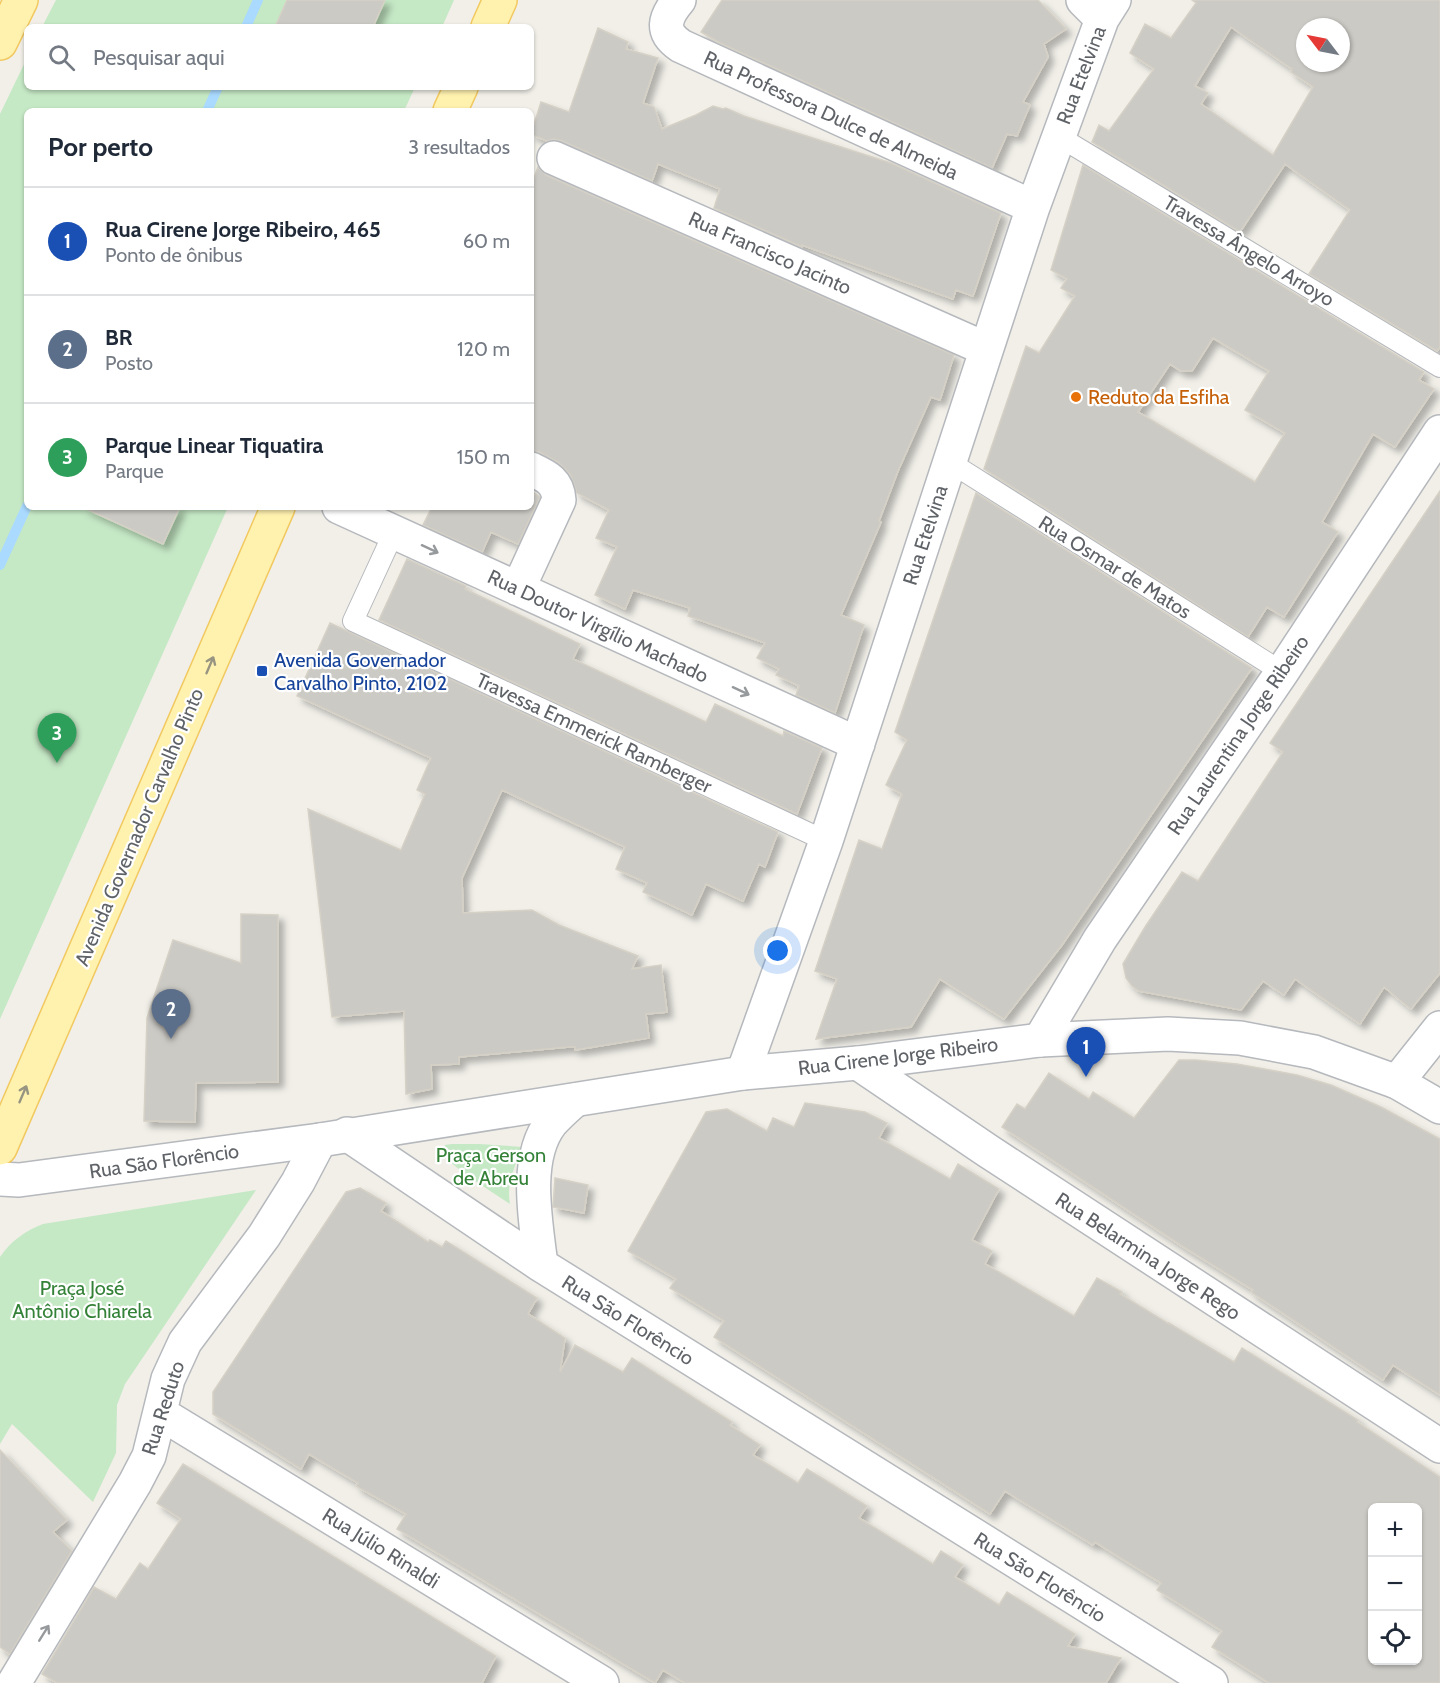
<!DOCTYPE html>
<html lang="pt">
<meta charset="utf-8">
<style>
:root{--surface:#fff;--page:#f2f2f3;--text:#1f2937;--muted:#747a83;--line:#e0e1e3;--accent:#ea4335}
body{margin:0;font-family:Cabin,sans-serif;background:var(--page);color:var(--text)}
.controls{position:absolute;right:18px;bottom:18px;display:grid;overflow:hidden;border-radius:9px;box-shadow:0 2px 4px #0004}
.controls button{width:54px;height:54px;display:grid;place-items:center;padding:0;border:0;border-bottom:2px solid var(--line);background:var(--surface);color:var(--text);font:30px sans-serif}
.compass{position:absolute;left:1296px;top:18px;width:54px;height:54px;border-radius:50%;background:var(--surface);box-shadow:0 2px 4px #0004;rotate:302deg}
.you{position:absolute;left:778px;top:951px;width:21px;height:21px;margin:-15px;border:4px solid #fff;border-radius:50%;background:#1a73e8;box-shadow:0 0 0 9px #1a73e833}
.badge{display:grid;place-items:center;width:39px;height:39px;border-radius:50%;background:var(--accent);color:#fff;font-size:20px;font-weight:700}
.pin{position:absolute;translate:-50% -50px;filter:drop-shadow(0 2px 3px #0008)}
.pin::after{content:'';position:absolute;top:32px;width:21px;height:18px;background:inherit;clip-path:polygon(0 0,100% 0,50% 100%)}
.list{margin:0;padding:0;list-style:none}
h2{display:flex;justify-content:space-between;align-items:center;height:78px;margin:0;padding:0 24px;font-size:26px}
h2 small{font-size:20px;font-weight:400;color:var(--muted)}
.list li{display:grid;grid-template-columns:39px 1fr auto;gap:18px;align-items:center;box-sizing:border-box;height:108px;padding:0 24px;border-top:2px solid var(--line)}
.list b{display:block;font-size:22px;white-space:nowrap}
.list p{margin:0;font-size:20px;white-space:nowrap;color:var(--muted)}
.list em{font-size:20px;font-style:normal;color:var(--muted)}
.icon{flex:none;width:33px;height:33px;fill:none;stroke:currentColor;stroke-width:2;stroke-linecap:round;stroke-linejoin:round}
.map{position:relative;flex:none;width:1440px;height:1683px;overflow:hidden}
.search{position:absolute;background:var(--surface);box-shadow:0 2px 4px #0004;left:24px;top:24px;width:510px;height:66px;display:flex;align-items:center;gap:15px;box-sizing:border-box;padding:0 21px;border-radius:9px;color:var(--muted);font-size:22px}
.panel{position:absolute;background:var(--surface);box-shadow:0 2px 4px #0004;left:24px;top:108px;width:510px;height:402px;border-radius:9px}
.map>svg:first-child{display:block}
</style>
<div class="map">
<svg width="1440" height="1683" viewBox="0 0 1440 1683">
<defs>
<filter id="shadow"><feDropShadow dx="5.5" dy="5.5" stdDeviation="3" flood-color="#0004"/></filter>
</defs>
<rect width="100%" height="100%" fill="#f1efe8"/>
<path fill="#c5e8c5" d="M 56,0 L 454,0 L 442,27 L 42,27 Z
M 27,58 L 27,87 L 415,87 L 404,111 L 27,111 L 27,507 L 228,507 L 0,1019 L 0,114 Z
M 452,1144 L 479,1144 L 523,1147 C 515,1165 506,1184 510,1204 L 466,1175 L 443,1156 L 445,1145 Z
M 256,1190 L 125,1384 L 117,1405 L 116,1453 L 93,1502 L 12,1424 L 0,1444 L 0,1257 C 11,1241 25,1231 43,1224 Z"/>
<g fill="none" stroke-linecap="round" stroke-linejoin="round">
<path stroke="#aadaff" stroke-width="10" d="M 246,27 L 258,0
M 207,111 L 218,87
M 0,565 L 27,506"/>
</g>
<path fill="#cccac5" stroke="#d6d1c6" stroke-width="1.5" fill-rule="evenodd" filter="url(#shadow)" d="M 287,0 L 385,0 L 373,27 L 275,27 Z
M 722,0 L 1038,0 L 1066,29 L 1044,44 L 1048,57 L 1023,102 L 1030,105 L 1017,136 L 1007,134 L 992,168 L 720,43 L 701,32 Z
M 1192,0 L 1440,0 L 1440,347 L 1437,351 L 1309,274 L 1350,210 L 1285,164 L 1240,232 L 1092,142 L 1099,125 L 1109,131 L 1154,69 L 1130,53 L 1145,24 L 1171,38 L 1196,3 ZM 1231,27 L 1292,69 L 1291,72 L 1313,87 L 1273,155 L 1201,104 L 1208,93 L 1195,86 ZM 1305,27 L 1341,27 L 1341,63 L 1305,63 Z
M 598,28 L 628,42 L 626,49 L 658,58 L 643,103 L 654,107 L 662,129 L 696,115 L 713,106 L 723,109 L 726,108 L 744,116 L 891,163 L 1001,213 L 973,296 L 956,290 L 953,299 L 802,245 L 802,247 L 714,208 L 720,189 L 658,164 L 652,181 L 562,141 L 553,139 L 547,141 L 531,134 L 541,102 L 569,112 Z
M 1083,165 L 1424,372 L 1419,380 L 1434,389 L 1395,447 L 1373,434 L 1322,522 L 1338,532 L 1284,617 L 1267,607 L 1248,637 L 984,469 L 1026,346 L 1039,353 L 1075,296 L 1061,288 L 1067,279 L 1051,270 ZM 1213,338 L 1269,371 L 1245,410 L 1285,433 L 1255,482 L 1138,412 L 1170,364 L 1181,371 L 1192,371 Z
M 538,167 L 546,175 L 954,355 L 940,400 L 931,397 L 898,471 L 879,521 L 881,522 L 841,615 L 864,625 L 835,713 L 796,695 L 799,686 L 776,675 L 779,669 L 757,658 L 765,643 L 688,616 L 690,608 L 633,590 L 625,609 L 595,595 L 617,547 L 596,538 L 609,510 L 577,493 L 570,474 L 558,462 L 539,452 L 531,451 L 531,186 Z
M 531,490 L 540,497 L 518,544 L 491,532 L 482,552 L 423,525 L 432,507 L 531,507 Z
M 1440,491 L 1440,973 L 1411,1009 L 1384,987 L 1360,1024 L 1295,979 L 1284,995 L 1263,981 L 1241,1010 L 1139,991 L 1132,986 L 1126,978 L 1123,964 L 1145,927 L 1182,872 L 1198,881 L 1283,752 L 1270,743 Z
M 976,493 L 1252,668 L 1062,945 L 1004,1019 L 940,979 L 911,1027 L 816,1039 L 837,979 L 815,971 L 859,840 L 882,849 L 902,794 L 886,785 L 907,740 L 895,732 Z
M 82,507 L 180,507 L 163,544 Z
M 407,559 L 466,586 L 465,589 L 580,644 L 573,659 L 706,722 L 715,704 L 783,736 L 784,731 L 822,748 L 797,814 L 379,620 Z
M 330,623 L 778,832 L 765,867 L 759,864 L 743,901 L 706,884 L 692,915 L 643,892 L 647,883 L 616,869 L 625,847 L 502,790 L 462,878 L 463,913 L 532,910 L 559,925 L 638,956 L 632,969 L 661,965 L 667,1012 L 646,1014 L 649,1038 L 575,1050 L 575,1047 L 569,1047 L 459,1057 L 459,1064 L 431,1065 L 432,1089 L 406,1094 L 404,1011 L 332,1017 L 308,809 L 401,850 L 425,794 L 417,790 L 431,758 L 297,696 Z
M 241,914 L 278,915 L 278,1082 L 196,1083 L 195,1122 L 144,1121 L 147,1018 L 173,940 L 241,963 Z
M 1179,1060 L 1196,1060 L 1237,1064 L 1297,1075 L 1331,1085 L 1381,1107 L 1440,1139 L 1440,1395 L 1393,1365 L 1383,1380 L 1251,1292 L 1253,1290 L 1182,1246 L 1002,1127 L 1017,1104 L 1025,1109 L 1049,1073 L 1089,1099 L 1093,1092 L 1134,1118 Z
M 805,1103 L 865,1112 L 887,1123 L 879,1138 L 950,1179 L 958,1164 L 999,1189 L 972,1240 L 992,1251 L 985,1264 L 1074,1316 L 1097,1278 L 1122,1292 L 1120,1294 L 1169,1324 L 1169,1323 L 1234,1362 L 1242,1348 L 1358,1420 L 1357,1422 L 1440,1477 L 1440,1683 L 1269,1683 L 1212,1647 L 1222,1631 L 1157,1590 L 1161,1583 L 1095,1542 L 1093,1545 L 1005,1491 L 990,1514 L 714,1337 L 724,1321 L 670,1288 L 676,1279 L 628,1251 L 706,1112 L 727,1109 L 767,1131 L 773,1118 L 794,1127 ZM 1372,1508 L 1418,1508 L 1418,1660 L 1372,1660 Z
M 555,1178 L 588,1185 L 584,1213 L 553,1207 Z
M 360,1188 L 386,1203 L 381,1211 L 428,1242 L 430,1240 L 442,1247 L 446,1241 L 537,1298 L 528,1314 L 565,1338 L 560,1372 L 575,1345 L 623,1372 L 632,1358 L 732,1422 L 730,1425 L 760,1445 L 753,1455 L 798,1483 L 807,1469 L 830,1483 L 867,1506 L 859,1518 L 933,1564 L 941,1551 L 963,1565 L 955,1577 L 999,1605 L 1007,1592 L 1075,1634 L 1068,1646 L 1121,1658 L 1106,1683 L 685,1683 L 663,1670 L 655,1683 L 397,1529 L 406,1514 L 356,1486 L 358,1483 L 309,1454 L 301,1469 L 213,1414 L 213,1392 L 342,1198 L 346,1192 Z
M 0,1450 L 67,1520 L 53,1532 L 72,1551 L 10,1654 L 0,1647 Z
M 183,1464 L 496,1656 L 482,1683 L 57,1683 L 42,1674 L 94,1587 L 116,1599 L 140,1563 L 148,1569 L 181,1519 L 157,1503 Z"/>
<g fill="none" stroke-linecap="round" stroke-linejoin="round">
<g stroke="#b5b8bc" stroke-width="22">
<path id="service" d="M 1058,136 L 1440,367
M 948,461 L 1282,672
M 394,532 L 353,621 L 826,841"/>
</g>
<g stroke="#b5b8bc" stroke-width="36">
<path id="minor" d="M 679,0 C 664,18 660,32 681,46 L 1033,207
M 1083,0 L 1102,19
M 554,158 L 986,349
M 339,507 L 858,744
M 518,589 L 559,500 C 558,481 546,476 531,469
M 1040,1040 L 1100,939 L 1282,672 L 1440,432
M 858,1063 L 988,1151 L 1440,1446
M 743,1073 L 826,841 L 1033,207 L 1102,19 L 1114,0
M 1397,1082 L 1440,1028
M 347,1134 L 541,1265 L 1211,1683
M 541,1265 C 536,1223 523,1159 551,1123 C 558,1115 567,1107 575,1100
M 160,1413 L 602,1683
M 14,1683 L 135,1483 L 149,1456 L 168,1379 L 185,1342 L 264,1236 L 298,1182 L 320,1140"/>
</g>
<g stroke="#b5b8bc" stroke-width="36">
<path id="tertiary" d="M 0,1179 L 19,1180 L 320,1140 L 743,1073 L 858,1063 L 1040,1040 L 1168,1034 L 1240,1038 L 1314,1052 L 1397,1082 L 1440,1107"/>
</g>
<g stroke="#f2c960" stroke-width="36">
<path id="primary" d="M 488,27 L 500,0
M 0,43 L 21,0
M 450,111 L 461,87
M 0,1148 L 278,507"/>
</g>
<use href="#service" stroke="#fff" stroke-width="20"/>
<use href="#minor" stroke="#fff" stroke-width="33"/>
<use href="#tertiary" stroke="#fff" stroke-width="33"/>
<use href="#primary" stroke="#fff2af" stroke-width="33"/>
</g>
<defs><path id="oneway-shaft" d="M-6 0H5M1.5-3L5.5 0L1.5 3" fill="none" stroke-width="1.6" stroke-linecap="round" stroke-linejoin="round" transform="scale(1.5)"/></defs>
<g stroke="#979a9d">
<use href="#oneway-shaft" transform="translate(430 549) rotate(25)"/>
<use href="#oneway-shaft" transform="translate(741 691) rotate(25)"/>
<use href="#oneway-shaft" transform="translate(44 1633) rotate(-58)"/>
</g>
<g stroke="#979581">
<use href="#oneway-shaft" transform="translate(210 665) rotate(-67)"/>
<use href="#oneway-shaft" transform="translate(23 1094) rotate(-67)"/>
</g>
<circle fill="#e8710a" stroke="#fff" stroke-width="2" cx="1076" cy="397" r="6"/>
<rect fill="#1a4fb4" stroke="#fff" stroke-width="2" x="256" y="665" width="12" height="12" rx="3"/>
<g text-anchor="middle" stroke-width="4.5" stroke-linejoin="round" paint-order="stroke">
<g font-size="20" fill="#5f6368" stroke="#fff">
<text transform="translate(1081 75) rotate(-69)" y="7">Rua Etelvina</text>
<text transform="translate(831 115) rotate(25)" y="7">Rua Professora Dulce de Almeida</text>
<text transform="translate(1249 251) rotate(31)" y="7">Travessa Ângelo Arroyo</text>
<text transform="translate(770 253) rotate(24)" y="7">Rua Francisco Jacinto</text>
<text transform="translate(925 535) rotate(-72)" y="7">Rua Etelvina</text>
<text transform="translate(1115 567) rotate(32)" y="7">Rua Osmar de Matos</text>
<text transform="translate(598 626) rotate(25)" y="7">Rua Doutor Virgílio Machado</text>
<text transform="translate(594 733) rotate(25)" y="7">Travessa Emmerick Ramberger</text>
<text transform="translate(1238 735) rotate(-56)" y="7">Rua Laurentina Jorge Ribeiro</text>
<text transform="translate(139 827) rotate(-67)" y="7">Avenida Governador Carvalho Pinto</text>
<text transform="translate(898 1056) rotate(-7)" y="7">Rua Cirene Jorge Ribeiro</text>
<text transform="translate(164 1161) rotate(-8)" y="7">Rua São Florêncio</text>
<text transform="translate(1148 1256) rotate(33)" y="7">Rua Belarmina Jorge Rego</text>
<text transform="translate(628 1320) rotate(32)" y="7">Rua São Florêncio</text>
<text transform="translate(163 1408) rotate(-72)" y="7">Rua Reduto</text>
<text transform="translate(381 1548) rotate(32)" y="7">Rua Júlio Rinaldi</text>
<text transform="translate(1040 1577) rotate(32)" y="7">Rua São Florêncio</text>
</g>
<g font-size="20" fill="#c56008" stroke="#fff" text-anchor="start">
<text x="1088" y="404">Reduto da Esfiha</text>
</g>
<g font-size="20" fill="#164399" stroke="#fff" text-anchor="start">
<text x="274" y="667">Avenida Governador<tspan x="274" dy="23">Carvalho Pinto, 2102</tspan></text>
</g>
<g font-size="20" fill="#348238" stroke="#fff">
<text x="491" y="1162">Praça Gerson<tspan x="491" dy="23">de Abreu</tspan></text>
<text x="82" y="1295">Praça José<tspan x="82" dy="23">Antônio Chiarela</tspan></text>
</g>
</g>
</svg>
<div class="controls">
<button>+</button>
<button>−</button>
<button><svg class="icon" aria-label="locate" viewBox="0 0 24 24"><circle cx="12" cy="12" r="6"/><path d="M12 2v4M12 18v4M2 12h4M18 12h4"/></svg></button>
</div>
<svg class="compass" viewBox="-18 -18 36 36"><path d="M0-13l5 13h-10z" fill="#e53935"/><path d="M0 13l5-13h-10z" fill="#747a83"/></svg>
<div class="you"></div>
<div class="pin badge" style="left:1086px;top:1077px;background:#1a4fb4">1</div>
<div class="pin badge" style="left:171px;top:1039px;background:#5c6f8a">2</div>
<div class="pin badge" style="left:57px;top:763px;background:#2e9e5b">3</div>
<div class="search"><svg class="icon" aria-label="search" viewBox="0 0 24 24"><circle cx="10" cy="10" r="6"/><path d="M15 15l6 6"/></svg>Pesquisar aqui</div>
<section class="panel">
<h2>Por perto<small>3 resultados</small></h2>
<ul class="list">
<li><span class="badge" style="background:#1a4fb4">1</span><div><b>Rua Cirene Jorge Ribeiro, 465</b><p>Ponto de ônibus</p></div><em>60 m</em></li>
<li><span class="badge" style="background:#5c6f8a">2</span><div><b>BR</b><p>Posto</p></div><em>120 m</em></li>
<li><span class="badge" style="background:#2e9e5b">3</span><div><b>Parque Linear Tiquatira</b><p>Parque</p></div><em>150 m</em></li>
</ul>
</section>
</div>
